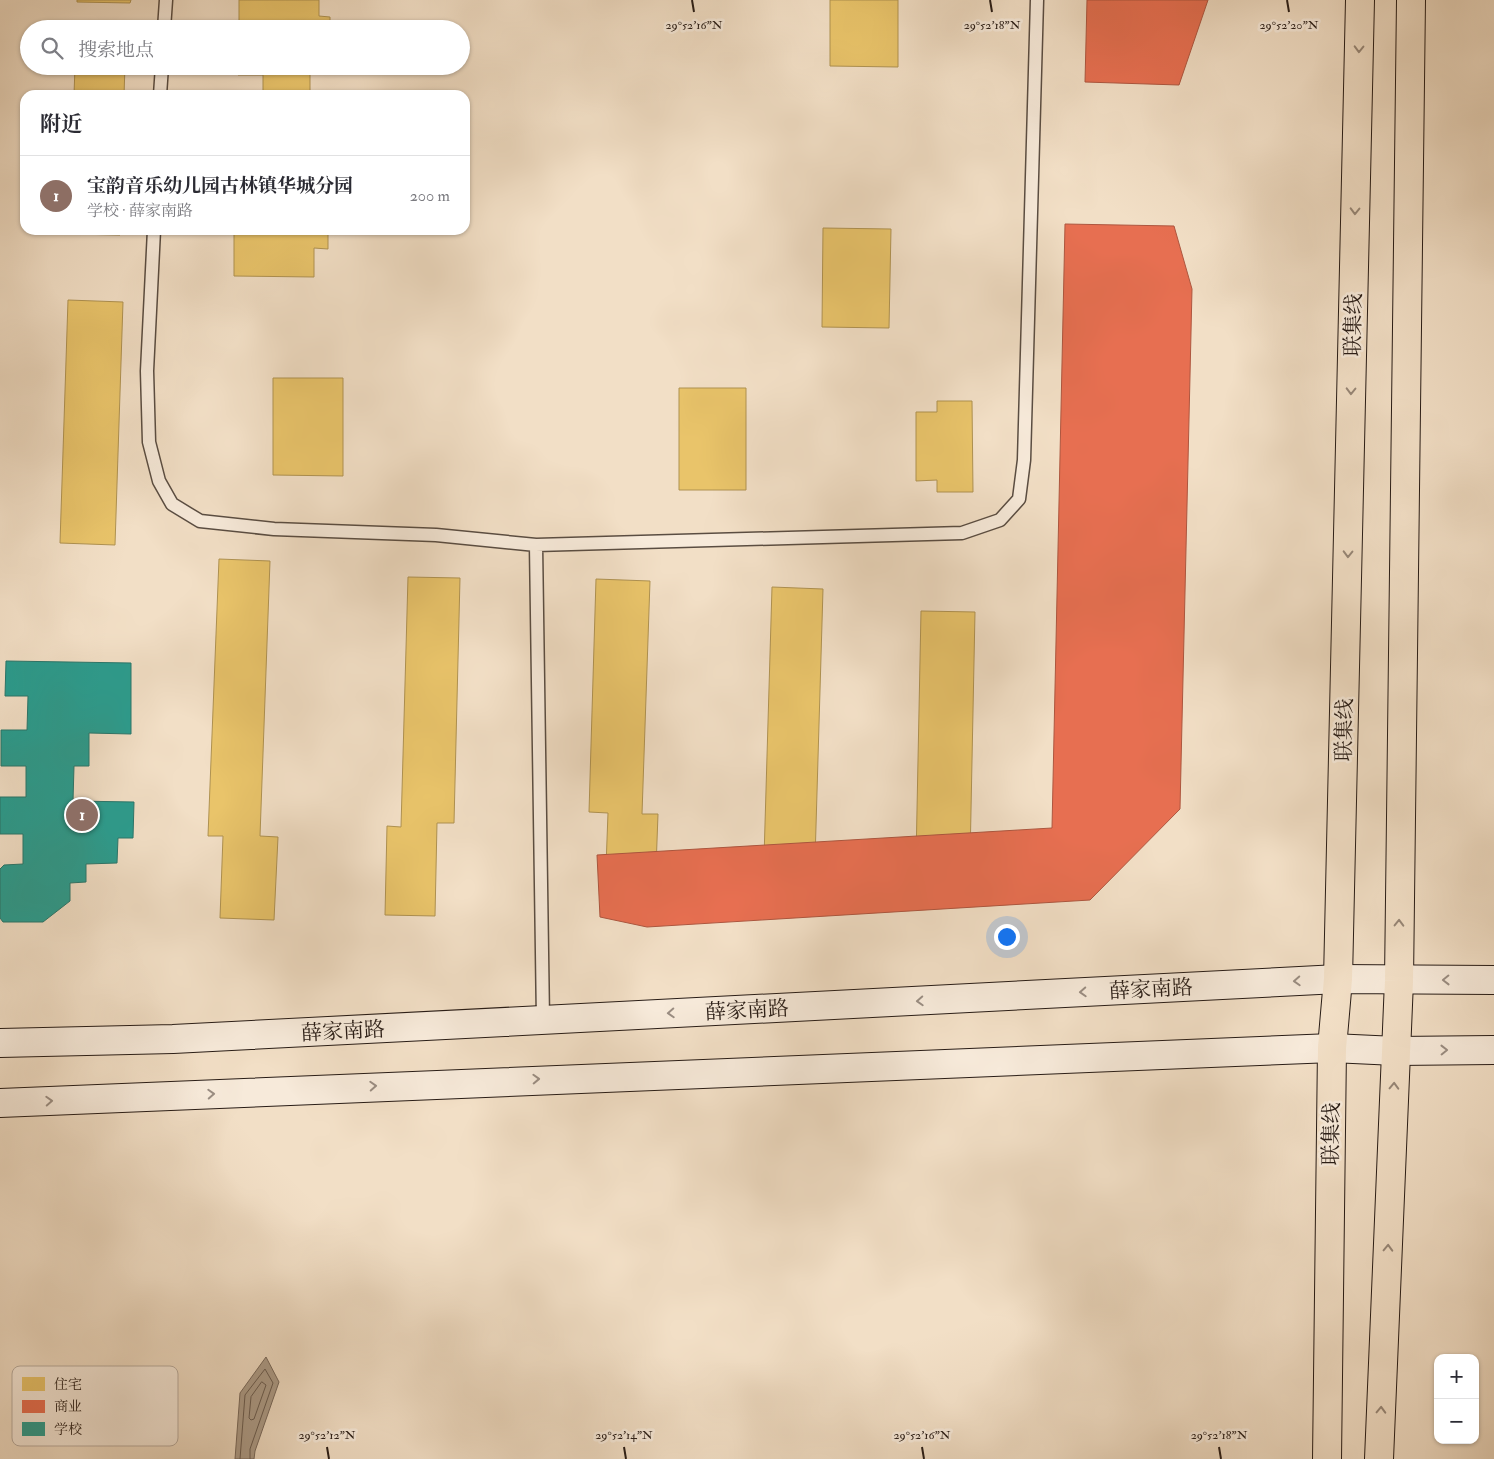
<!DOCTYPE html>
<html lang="zh">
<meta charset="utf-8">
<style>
:root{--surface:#fff;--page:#f2f2f3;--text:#2b2b33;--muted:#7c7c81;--line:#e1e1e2;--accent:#8f2418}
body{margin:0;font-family:"IM FELL Double Pica","Noto Serif SC",serif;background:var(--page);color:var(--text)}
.controls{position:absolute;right:15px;bottom:15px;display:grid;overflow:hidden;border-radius:10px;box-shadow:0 1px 4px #0004}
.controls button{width:45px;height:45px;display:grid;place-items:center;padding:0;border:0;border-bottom:1px solid var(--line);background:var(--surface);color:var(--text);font:25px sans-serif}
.you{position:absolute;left:1006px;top:936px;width:18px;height:18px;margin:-12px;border:4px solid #fff;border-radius:50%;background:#1a73e8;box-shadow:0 0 0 8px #1a73e833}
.badge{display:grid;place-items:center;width:32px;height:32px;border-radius:50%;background:var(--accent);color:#fff;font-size:16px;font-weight:700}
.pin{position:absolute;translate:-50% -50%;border:2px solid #fff;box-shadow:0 1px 5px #0006}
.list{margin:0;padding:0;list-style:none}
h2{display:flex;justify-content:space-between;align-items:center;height:65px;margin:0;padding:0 20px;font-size:21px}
h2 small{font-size:16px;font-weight:400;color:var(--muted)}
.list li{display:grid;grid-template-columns:32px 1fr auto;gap:15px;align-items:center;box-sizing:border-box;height:80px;padding:0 20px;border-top:1px solid var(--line)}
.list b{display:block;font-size:19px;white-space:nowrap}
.list p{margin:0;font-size:16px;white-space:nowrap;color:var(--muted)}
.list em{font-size:16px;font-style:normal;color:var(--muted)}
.icon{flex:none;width:28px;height:28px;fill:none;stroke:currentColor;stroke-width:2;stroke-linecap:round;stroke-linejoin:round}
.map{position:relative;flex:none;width:1494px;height:1459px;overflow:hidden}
.search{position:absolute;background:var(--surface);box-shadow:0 1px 4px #0004;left:20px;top:20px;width:450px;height:55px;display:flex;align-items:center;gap:12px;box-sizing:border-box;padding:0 18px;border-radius:28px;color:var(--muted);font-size:19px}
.panel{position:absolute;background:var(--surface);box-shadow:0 1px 4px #0004;left:20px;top:90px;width:450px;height:145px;border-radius:15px}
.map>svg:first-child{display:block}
</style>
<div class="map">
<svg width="1494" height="1459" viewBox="0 0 1494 1459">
<rect width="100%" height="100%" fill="#f2dfc6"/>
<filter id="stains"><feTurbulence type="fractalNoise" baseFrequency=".004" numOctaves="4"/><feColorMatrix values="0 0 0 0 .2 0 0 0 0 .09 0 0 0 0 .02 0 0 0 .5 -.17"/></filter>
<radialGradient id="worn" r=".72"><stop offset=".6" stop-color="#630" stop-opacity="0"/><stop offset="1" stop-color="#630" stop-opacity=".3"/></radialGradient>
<path fill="#ad9d8a" stroke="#78695c" d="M 266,1357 L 279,1382 L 255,1451 L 254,1459 L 235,1459 L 240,1393 Z"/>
<path fill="#e9c46a" stroke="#af9251" d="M 77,0 L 131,0 L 130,3 L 77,2 Z
M 239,0 L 319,0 L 319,16 L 330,17 L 330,29 L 239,29 Z
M 830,0 L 898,0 L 898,67 L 830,66 Z
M 1093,0 L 1170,0 L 1168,78 L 1090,76 Z
M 75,66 L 125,66 L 124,95 L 74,95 Z
M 238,66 L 310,66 L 310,95 L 263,95 L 263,75 L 238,75 Z
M 823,228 L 891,229 L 889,328 L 822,327 Z
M 71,230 L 120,230 L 120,235 L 71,234 Z
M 234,230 L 328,230 L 328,249 L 314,248 L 314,277 L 234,276 Z
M 1074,237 L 1150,239 L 1145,474 L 1068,472 Z
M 68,300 L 123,302 L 115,545 L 60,543 Z
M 273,378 L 343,378 L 343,476 L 273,475 Z
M 679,388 L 746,388 L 746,490 L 679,490 Z
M 937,401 L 972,401 L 973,492 L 937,492 L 937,480 L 916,481 L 916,412 L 937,412 Z
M 219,559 L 270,561 L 260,836 L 278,837 L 274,920 L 220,918 L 223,836 L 208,836 Z
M 408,577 L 460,578 L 454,823 L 437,823 L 435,916 L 385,915 L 387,826 L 401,827 Z
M 1076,578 L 1150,580 L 1147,738 L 1071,736 Z
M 596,579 L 650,581 L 642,814 L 658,814 L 655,895 L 605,893 L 608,813 L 589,812 Z
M 772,587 L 823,589 L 814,894 L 763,892 Z
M 921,611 L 975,612 L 970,860 L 916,860 Z"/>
<path fill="#e76f51" stroke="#ae563f" d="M 1087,0 L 1208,0 L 1179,85 L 1085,82 Z
M 1065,224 L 1174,226 L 1192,289 L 1180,809 L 1090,900 L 647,927 L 600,917 L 597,855 L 1052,828 Z"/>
<path fill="#2a9d8f" stroke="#29766b" d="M 6,661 L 131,663 L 131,734 L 89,733 L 89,766 L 74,766 L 73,801 L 134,802 L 133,838 L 118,838 L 117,863 L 86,864 L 86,882 L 70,883 L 70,901 L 43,922 L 3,922 L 0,918 L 0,869 L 4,865 L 23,864 L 23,834 L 0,834 L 0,797 L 26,797 L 26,766 L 1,766 L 1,730 L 27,730 L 28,696 L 5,696 Z"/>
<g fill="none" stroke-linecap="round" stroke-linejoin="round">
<path stroke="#6a5c50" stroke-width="1" d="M 262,1382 L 266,1385 L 254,1419 L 251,1420 L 249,1418 L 251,1397 Z
M 240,1459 L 245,1395 L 265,1369 L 273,1383 L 250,1449 L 250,1459"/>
<g stroke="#5a4d42" stroke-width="15">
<path id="service" d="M 164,29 L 166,0
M 160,95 L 162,66
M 154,230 L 147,371 L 149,442 L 159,481 L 172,504 L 200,521 L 274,529 L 436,535 L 536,545 L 962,533 L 1000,520 L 1019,499 L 1024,460 L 1037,0
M 536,545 L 543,1020"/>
</g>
<g stroke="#281c16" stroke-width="30">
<path id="secondary" d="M 0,1043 L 173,1039 L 1338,979 L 1494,980
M 0,1103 L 1332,1048 L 1396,1051 L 1494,1050"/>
</g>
<g stroke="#281c16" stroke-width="30">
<path id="primary" d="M 1327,1459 L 1332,1048 L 1338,979 L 1360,0
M 1379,1459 L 1399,981 L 1411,0"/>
</g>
<use href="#service" stroke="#f7eada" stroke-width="12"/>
<use href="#secondary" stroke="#f7eada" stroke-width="28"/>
<use href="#primary" stroke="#f2dfc6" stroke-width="28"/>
</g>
<defs><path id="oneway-chevron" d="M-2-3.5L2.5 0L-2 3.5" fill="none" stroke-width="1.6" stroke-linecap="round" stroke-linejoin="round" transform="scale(1.25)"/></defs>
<g stroke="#978777">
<use href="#oneway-chevron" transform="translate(1359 49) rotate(91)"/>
<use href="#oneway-chevron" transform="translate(1355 211) rotate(91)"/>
<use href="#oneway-chevron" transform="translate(1351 391) rotate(91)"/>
<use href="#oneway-chevron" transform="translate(1348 554) rotate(91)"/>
<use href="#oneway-chevron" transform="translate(1399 923) rotate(-89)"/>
<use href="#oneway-chevron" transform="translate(1394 1086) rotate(-88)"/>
<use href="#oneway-chevron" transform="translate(1388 1248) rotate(-88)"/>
<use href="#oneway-chevron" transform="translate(1381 1410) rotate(-88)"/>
</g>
<g stroke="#9a8d82">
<use href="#oneway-chevron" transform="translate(1446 980) rotate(179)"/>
<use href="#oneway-chevron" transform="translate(1297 981) rotate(177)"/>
<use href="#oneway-chevron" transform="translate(1083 992) rotate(177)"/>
<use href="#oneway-chevron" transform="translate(920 1001) rotate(177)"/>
<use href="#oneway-chevron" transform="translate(671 1013) rotate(177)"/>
<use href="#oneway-chevron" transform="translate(1444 1050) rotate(-1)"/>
<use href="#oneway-chevron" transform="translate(536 1079) rotate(-2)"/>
<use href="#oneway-chevron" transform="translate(373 1086) rotate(-3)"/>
<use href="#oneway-chevron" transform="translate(211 1094) rotate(-3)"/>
<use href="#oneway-chevron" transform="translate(49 1101) rotate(-3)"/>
</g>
<path fill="none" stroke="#281c16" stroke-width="2" d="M 692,0 L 694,12M 990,0 L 992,12M 1287,0 L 1289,12M 327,1447 L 329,1459M 624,1447 L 626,1459M 922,1447 L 924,1459M 1219,1447 L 1221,1459"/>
<g text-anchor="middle" stroke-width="5" stroke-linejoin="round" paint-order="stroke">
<g font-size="21" fill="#281c16" stroke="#f7eada">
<text transform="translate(1353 325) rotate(-89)" y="7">联集线</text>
<text transform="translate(1344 730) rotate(-89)" y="7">联集线</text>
<text transform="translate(1151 989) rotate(-3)" y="7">薛家南路</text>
<text transform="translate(747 1010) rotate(-3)" y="7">薛家南路</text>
<text transform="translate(343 1031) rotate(-3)" y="7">薛家南路</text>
<text transform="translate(1331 1134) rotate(-89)" y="7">联集线</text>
</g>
</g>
<rect x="12" y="1366" width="166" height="80" rx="8" fill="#f7eada" stroke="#b9ac9f" stroke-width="1"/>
<rect x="22" y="1377" width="23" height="14" fill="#e9c46a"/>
<rect x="22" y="1400" width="23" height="13" fill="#e76f51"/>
<rect x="22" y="1422" width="23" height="14" fill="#2a9d8f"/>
<g font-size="14" fill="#281c16">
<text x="54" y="1389">住宅</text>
<text x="54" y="1411">商业</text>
<text x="54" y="1434">学校</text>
</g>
<g font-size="12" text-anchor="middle" fill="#281c16" stroke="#f7eada" stroke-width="5" stroke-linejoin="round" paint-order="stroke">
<text x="694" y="29">29°52'16"N</text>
<text x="992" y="29">29°52'18"N</text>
<text x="1289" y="29">29°52'20"N</text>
<text x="327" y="1439">29°52'12"N</text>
<text x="624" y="1439">29°52'14"N</text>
<text x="922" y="1439">29°52'16"N</text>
<text x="1219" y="1439">29°52'18"N</text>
</g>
<rect width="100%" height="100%" filter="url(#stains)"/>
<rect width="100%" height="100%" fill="url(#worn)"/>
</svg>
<div class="controls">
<button>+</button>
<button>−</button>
</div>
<div class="you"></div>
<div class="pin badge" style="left:82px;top:815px;background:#8d6e63">1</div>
<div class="search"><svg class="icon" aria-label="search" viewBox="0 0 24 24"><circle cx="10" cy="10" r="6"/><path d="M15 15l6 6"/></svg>搜索地点</div>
<section class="panel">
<h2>附近<small></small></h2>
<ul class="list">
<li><span class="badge" style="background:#8d6e63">1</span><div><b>宝韵音乐幼儿园古林镇华城分园</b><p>学校 · 薛家南路</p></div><em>200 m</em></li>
</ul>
</section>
</div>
